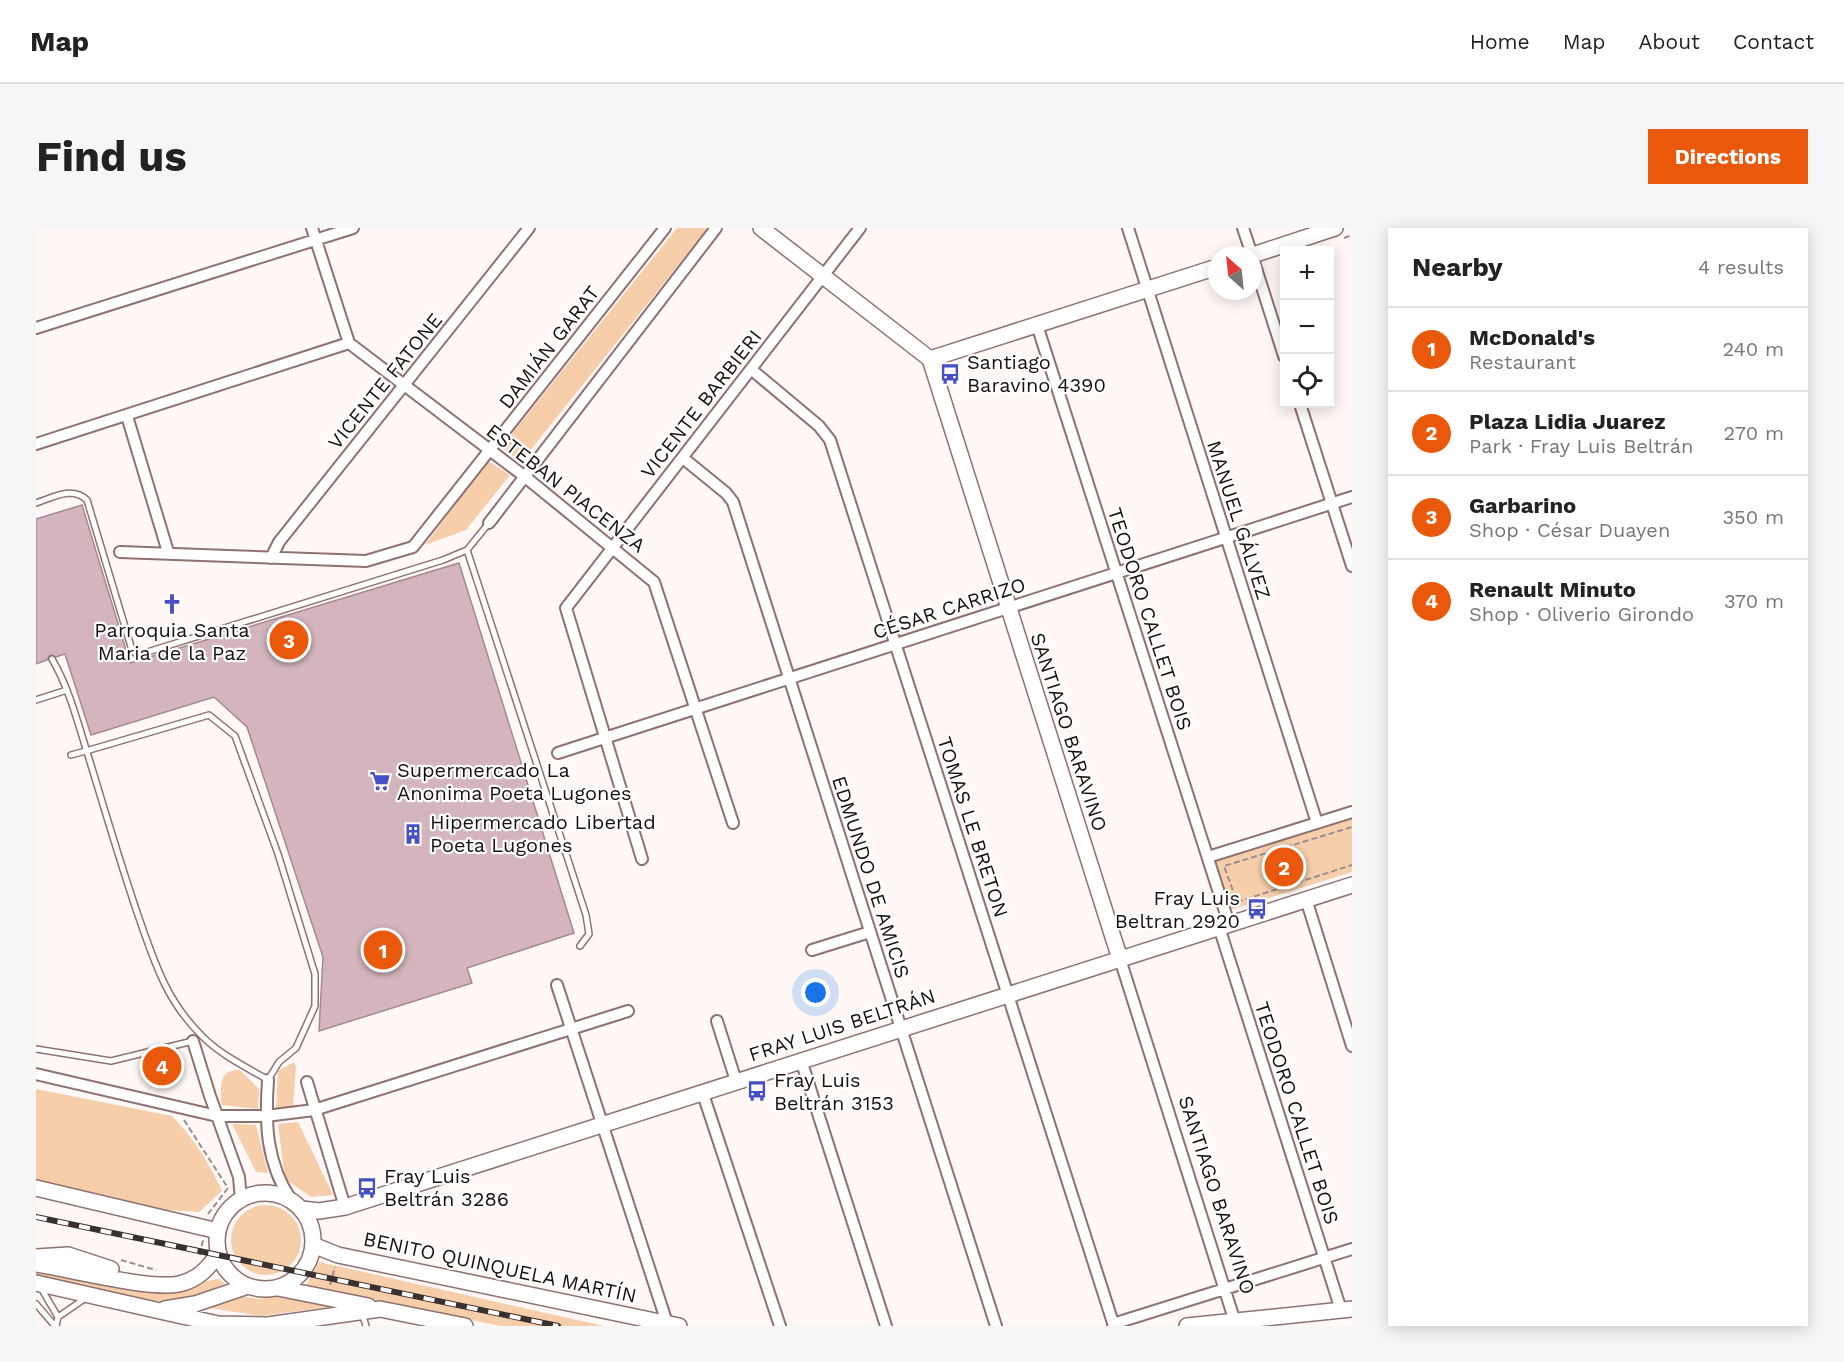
<!DOCTYPE html>
<meta charset="utf-8">
<style>
:root{--surface:#fff;--page:#f6f6f6;--text:#222;--muted:#767676;--line:#e0e0e0;--accent:#ea580c}
body{margin:0;font-family:"Work Sans",sans-serif;background:var(--page);color:var(--text)}
.controls{position:absolute;right:18px;top:18px;display:grid;overflow:hidden;border-radius:0px;box-shadow:0 3px 15px #0003}
.controls button{width:54px;height:54px;display:grid;place-items:center;padding:0;border:0;border-bottom:2px solid var(--line);background:var(--surface);color:var(--text);font:30px sans-serif}
.compass{position:absolute;left:1172px;top:18px;width:54px;height:54px;border-radius:50%;background:var(--surface);box-shadow:0 3px 15px #0003;rotate:333deg}
.you{position:absolute;left:780px;top:765px;width:21px;height:21px;margin:-15px;border:4px solid #fff;border-radius:50%;background:#1a73e8;box-shadow:0 0 0 9px #1a73e833}
.badge{display:grid;place-items:center;width:39px;height:39px;border-radius:50%;background:var(--accent);color:#fff;font-size:20px;font-weight:700}
.pin{position:absolute;translate:-50% -50%;border:3px solid #fff;box-shadow:0 2px 6px #0006}
.list{margin:0;padding:0;list-style:none}
h2{display:flex;justify-content:space-between;align-items:center;height:78px;margin:0;padding:0 24px;font-size:26px}
h2 small{font-size:20px;font-weight:400;color:var(--muted)}
.list li{display:grid;grid-template-columns:39px 1fr auto;gap:18px;align-items:center;box-sizing:border-box;height:84px;padding:0 24px;border-top:2px solid var(--line)}
.list b{display:block;font-size:22px;white-space:nowrap}
.list p{margin:0;font-size:20px;white-space:nowrap;color:var(--muted)}
.list em{font-size:20px;font-style:normal;color:var(--muted)}
.icon{flex:none;width:33px;height:33px;fill:none;stroke:currentColor;stroke-width:2;stroke-linecap:round;stroke-linejoin:round}
.map{position:relative;flex:none;width:1316px;height:1098px;overflow:hidden;border-radius:0px}
header{display:flex;align-items:center;gap:36px;box-sizing:border-box;height:84px;padding:0 30px;background:var(--surface);border-bottom:2px solid var(--line)}
header strong{font-size:28px}
nav{display:flex;gap:33px;margin-inline-start:auto;font-size:21px}
.intro{display:flex;align-items:center;justify-content:space-between;box-sizing:border-box;height:144px;padding:0 36px}
h1{margin:0;font-size:42px}
.button{padding:15px 27px;border-radius:0px;background:var(--accent);color:#fff;font-size:21px;font-weight:700}
main{display:flex;gap:36px;padding:0 36px}
aside{flex:1;background:var(--surface);border-radius:0px;box-shadow:0 3px 15px #0003}
.map>svg:first-child{display:block}
</style>
<header>
<strong>Map</strong>
<nav><a>Home</a><a>Map</a><a>About</a><a>Contact</a></nav>
</header>
<div class="intro"><h1>Find us</h1><a class="button">Directions</a></div>
<main>
<div class="map">
<svg width="1316" height="1098" viewBox="0 0 1316 1098">
<rect width="100%" height="100%" fill="#fff8f7"/>
<path fill="#f6ceaa" d="M 641,0 L 672,0 L 485,234 L 465,219 Z
M 452,233 L 474,247 L 430,302 L 389,317 Z
M 1316,590 L 1316,644 L 1195,682 L 1178,634 Z
M 258,834 L 260,840 L 257,879 L 240,881 L 242,843 Z
M 204,842 L 223,861 L 222,881 L 185,877 C 186,861 180,841 204,842 Z
M 0,861 L 136,888 C 158,910 173,935 186,963 L 163,984 L 116,981 L 0,953 Z
M 262,894 L 297,967 L 275,969 L 249,951 L 242,896 Z
M 196,896 L 220,897 L 232,945 L 220,944 Z
M195 1012a35 35 0 1 1 70 0a35 35 0 1 1-70 0Z
M 283,1034 L 568,1098 L 464,1098 L 270,1057 Z
M 0,1041 L 122,1062 L 183,1051 L 189,1056 L 156,1069 L 120,1073 L 0,1048 Z
M 252,1066 L 306,1077 L 225,1088 L 174,1080 L 200,1067 L 223,1071 Z"/>
<path fill="#d4b5bd" stroke="#a68890" stroke-width="1.5" d="M 46,277 L 94,435 L 423,335 L 538,705 L 431,740 L 436,755 L 283,803 L 287,729 L 211,499 L 178,469 L 55,507 L 29,426 L 20,429 L 14,427 L 11,432 L 0,436 L 0,291 Z"/>
<g fill="none" stroke-linecap="round" stroke-linejoin="round">
<g stroke="#8e7170" stroke-width="8">
<path id="service" d="M 0,275 C 18,269 37,258 51,272 L 96,422 L 99,425 L 105,426 L 407,332 L 431,322 L 453,295
M 431,322 L 550,687 L 553,706 L 544,718
M 16,431 C 33,460 41,492 51,524 C 68,579 84,635 103,690 C 119,736 131,774 167,809 C 185,827 210,839 232,852 L 243,834 L 260,820 L 279,778 L 279,746 L 242,626 L 199,508 L 173,487 L 50,523 L 35,527
M 0,472 L 31,462
M 0,821 L 75,833 L 157,813
M 5,1060 L 22,1089
M 0,1076 L 19,1098
M 326,1085 L 330,1098
M 20,1098 L 22,1089 L 51,1069"/>
</g>
<g stroke="#8e7170" stroke-width="14">
<path id="minor" d="M 276,0 L 313,115 L 488,248 L 618,354 L 697,595
M 1092,0 L 1281,595
M 1207,0 L 1216,27
M 1217,31 L 1248,128
M 1001,97 L 1193,696
M 0,100 L 317,0
M 716,142 L 783,198 L 794,212 L 1078,1098
M 1264,176 L 1316,338
M 91,188 L 132,324
M 0,216 L 313,115
M 647,230 L 690,265 L 697,274 L 960,1098
M 453,295 L 680,0
M 84,324 L 330,333 L 377,319 L 629,0
M 235,330 L 243,314 L 493,0
M 522,525 L 1316,269
M 1172,629 L 1316,584
M 606,631 L 530,380 L 824,0
M 1270,671 L 1316,818
M 1183,699 L 1305,1082
M 776,722 L 834,704
M 1084,731 L 1199,1094
M 521,757 L 631,1095
M 681,793 L 700,853
M 157,813 L 174,868 L 203,949 L 205,972
M 765,832 L 850,1098
M 0,846 L 181,888 L 230,888 L 278,882 L 592,783
M 232,852 C 229,896 230,934 255,972
M 271,854 L 309,979
M 666,863 L 744,1098
M 1077,1096 L 1316,1021"/>
</g>
<g stroke="#8e7170" stroke-width="18">
<path id="secondary" d="M 725,0 L 894,131 L 1084,731
M 1217,27 L 1299,0
M 894,131 L 1181,39
M 0,960 L 182,1003
M181 1013a48 48 0 1 1 96 0a48 48 0 1 1-96 0Z
M 266,981 L 283,983 L 309,979 L 1316,657
M 277,1017 L 302,1027 L 643,1098
M 0,1029 L 32,1027 L 75,1041
M 0,1036 C 32,1041 114,1062 143,1056 C 161,1052 172,1041 182,1026
M 0,1055 L 182,1096 L 232,1097 L 344,1081 L 429,1098
M 242,1060 L 332,1078
M 129,1081 L 159,1076 L 212,1058
M 1151,1098 L 1316,1081"/>
</g>
<path stroke="#978e8d" stroke-width="2" stroke-dasharray="6 3" stroke-linecap="butt" d="M 1308,10 L 1316,7
M 1201,674 L 1316,637
M 1199,679 L 1201,674 L 1188,638 L 1316,599
M 148,892 L 192,960 L 172,986
M 164,1027 L 167,1012
M 85,1032 L 120,1042
M 294,1057 L 299,1039"/>
<use href="#service" stroke="#fff" stroke-width="5"/>
<use href="#minor" stroke="#fff" stroke-width="10"/>
<use href="#secondary" stroke="#fff" stroke-width="15"/>
<g stroke="#3b3030" stroke-width="6">
<path id="rail" d="M 0,989 L 522,1098"/>
</g>
<use href="#rail" stroke="#fff" stroke-width="4" stroke-dasharray="11" stroke-linecap="butt"/>
</g>
<defs>
<g id="bus-bare" transform="scale(1.62)"><path d="M-5-6H5V4H4V6H2V4H-2V6H-4V4H-5ZM-3.5-4V0h7V-4ZM-3.5 1.2v1.5H-2V1.2ZM2 1.2v1.5H3.5V1.2Z" fill="#474fc5" stroke="#fff" stroke-width="2.5" paint-order="stroke"/></g>
<g id="church-bare" transform="scale(1.62)"><path d="M-1.2-6h2.4v3.5h3.3v2.4h-3.3V6h-2.4V-.1h-3.3v-2.4h3.3Z" fill="#474fc5" stroke="#fff" stroke-width="2.5" paint-order="stroke"/></g>
<g id="supermarket-bare" transform="scale(1.62)"><path d="M-6-5.5h2.5l.6 2H6L4.5 2H-2.5L-4.4-4H-6ZM-1.5 3.2a1.3 1.3 0 1 0 .1 0ZM3 3.2a1.3 1.3 0 1 0 .1 0Z" fill="#474fc5" stroke="#fff" stroke-width="2.5" paint-order="stroke"/></g>
<g id="building-bare" transform="scale(1.62)"><path d="M-4-6H4V6H1V3H-1V6H-4ZM-2.5-4.3h1.7v1.8h-1.7ZM.8-4.3h1.7v1.8H.8ZM-2.5-1h1.7V.8h-1.7ZM.8-1h1.7V.8H.8Z" fill="#474fc5" stroke="#fff" stroke-width="2.5" paint-order="stroke"/></g>
</defs>
<g fill-rule="evenodd">
<use href="#bus-bare" x="914" y="146"/>
<use href="#church-bare" x="136" y="376"/>
<use href="#supermarket-bare" x="344" y="553"/>
<use href="#building-bare" x="377" y="606"/>
<use href="#bus-bare" x="1221" y="681"/>
<use href="#bus-bare" x="721" y="863"/>
<use href="#bus-bare" x="331" y="960"/>
</g>
<g text-anchor="middle" stroke-width="4.5" stroke-linejoin="round" paint-order="stroke">
<g font-size="20" fill="#1a0f0f" stroke="#fff">
<text transform="translate(513 119) rotate(-52)" y="7">DAMIÁN GARAT</text>
<text transform="translate(349 153) rotate(-51)" y="7">VICENTE FATONE</text>
<text transform="translate(665 176) rotate(-52)" y="7">VICENTE BARBIERI</text>
<text transform="translate(530 260) rotate(38)" y="7">ESTEBAN PIACENZA</text>
<text transform="translate(1203 292) rotate(72)" y="7">MANUEL GÁLVEZ</text>
<text transform="translate(913 380) rotate(-18)" y="7">CÉSAR CARRIZO</text>
<text transform="translate(1114 391) rotate(72)" y="7">TEODORO CALLET BOIS</text>
<text transform="translate(1033 504) rotate(72)" y="7">SANTIAGO BARAVINO</text>
<text transform="translate(937 599) rotate(72)" y="7">TOMAS LE BRETON</text>
<text transform="translate(835 649) rotate(72)" y="7">EDMUNDO DE AMICIS</text>
<text transform="translate(806 797) rotate(-18)" y="7">FRAY LUIS BELTRÁN</text>
<text transform="translate(1261 885) rotate(72)" y="7">TEODORO CALLET BOIS</text>
<text transform="translate(1181 967) rotate(72)" y="7">SANTIAGO BARAVINO</text>
<text transform="translate(464 1039) rotate(12)" y="7">BENITO QUINQUELA MARTÍN</text>
</g>
<g font-size="20" fill="#1a0f0f" stroke="#fff" text-anchor="start">
<text x="931" y="141">Santiago<tspan x="931" dy="23">Baravino 4390</tspan></text>
<text x="136" y="409" text-anchor="middle">Parroquia Santa<tspan x="136" dy="23">Maria de la Paz</tspan></text>
<text x="361" y="549">Supermercado La<tspan x="361" dy="23">Anonima Poeta Lugones</tspan></text>
<text x="394" y="601">Hipermercado Libertad<tspan x="394" dy="23">Poeta Lugones</tspan></text>
<text x="1204" y="677" text-anchor="end">Fray Luis<tspan x="1204" dy="23">Beltran 2920</tspan></text>
<text x="738" y="859">Fray Luis<tspan x="738" dy="23">Beltrán 3153</tspan></text>
<text x="348" y="955">Fray Luis<tspan x="348" dy="23">Beltrán 3286</tspan></text>
</g>
</g>
</svg>
<div class="controls">
<button>+</button>
<button>−</button>
<button><svg class="icon" aria-label="locate" viewBox="0 0 24 24"><circle cx="12" cy="12" r="6"/><path d="M12 2v4M12 18v4M2 12h4M18 12h4"/></svg></button>
</div>
<svg class="compass" viewBox="-18 -18 36 36"><path d="M0-13l5 13h-10z" fill="#e53935"/><path d="M0 13l5-13h-10z" fill="#767676"/></svg>
<div class="you"></div>
<div class="pin badge" style="left:347px;top:722px">1</div>
<div class="pin badge" style="left:1248px;top:639px">2</div>
<div class="pin badge" style="left:253px;top:412px">3</div>
<div class="pin badge" style="left:126px;top:838px">4</div>
</div>
<aside>
<h2>Nearby<small>4 results</small></h2>
<ul class="list">
<li><span class="badge">1</span><div><b>McDonald's</b><p>Restaurant</p></div><em>240 m</em></li>
<li><span class="badge">2</span><div><b>Plaza Lidia Juarez</b><p>Park · Fray Luis Beltrán</p></div><em>270 m</em></li>
<li><span class="badge">3</span><div><b>Garbarino</b><p>Shop · César Duayen</p></div><em>350 m</em></li>
<li><span class="badge">4</span><div><b>Renault Minuto</b><p>Shop · Oliverio Girondo</p></div><em>370 m</em></li>
</ul>
</aside>
</main>
